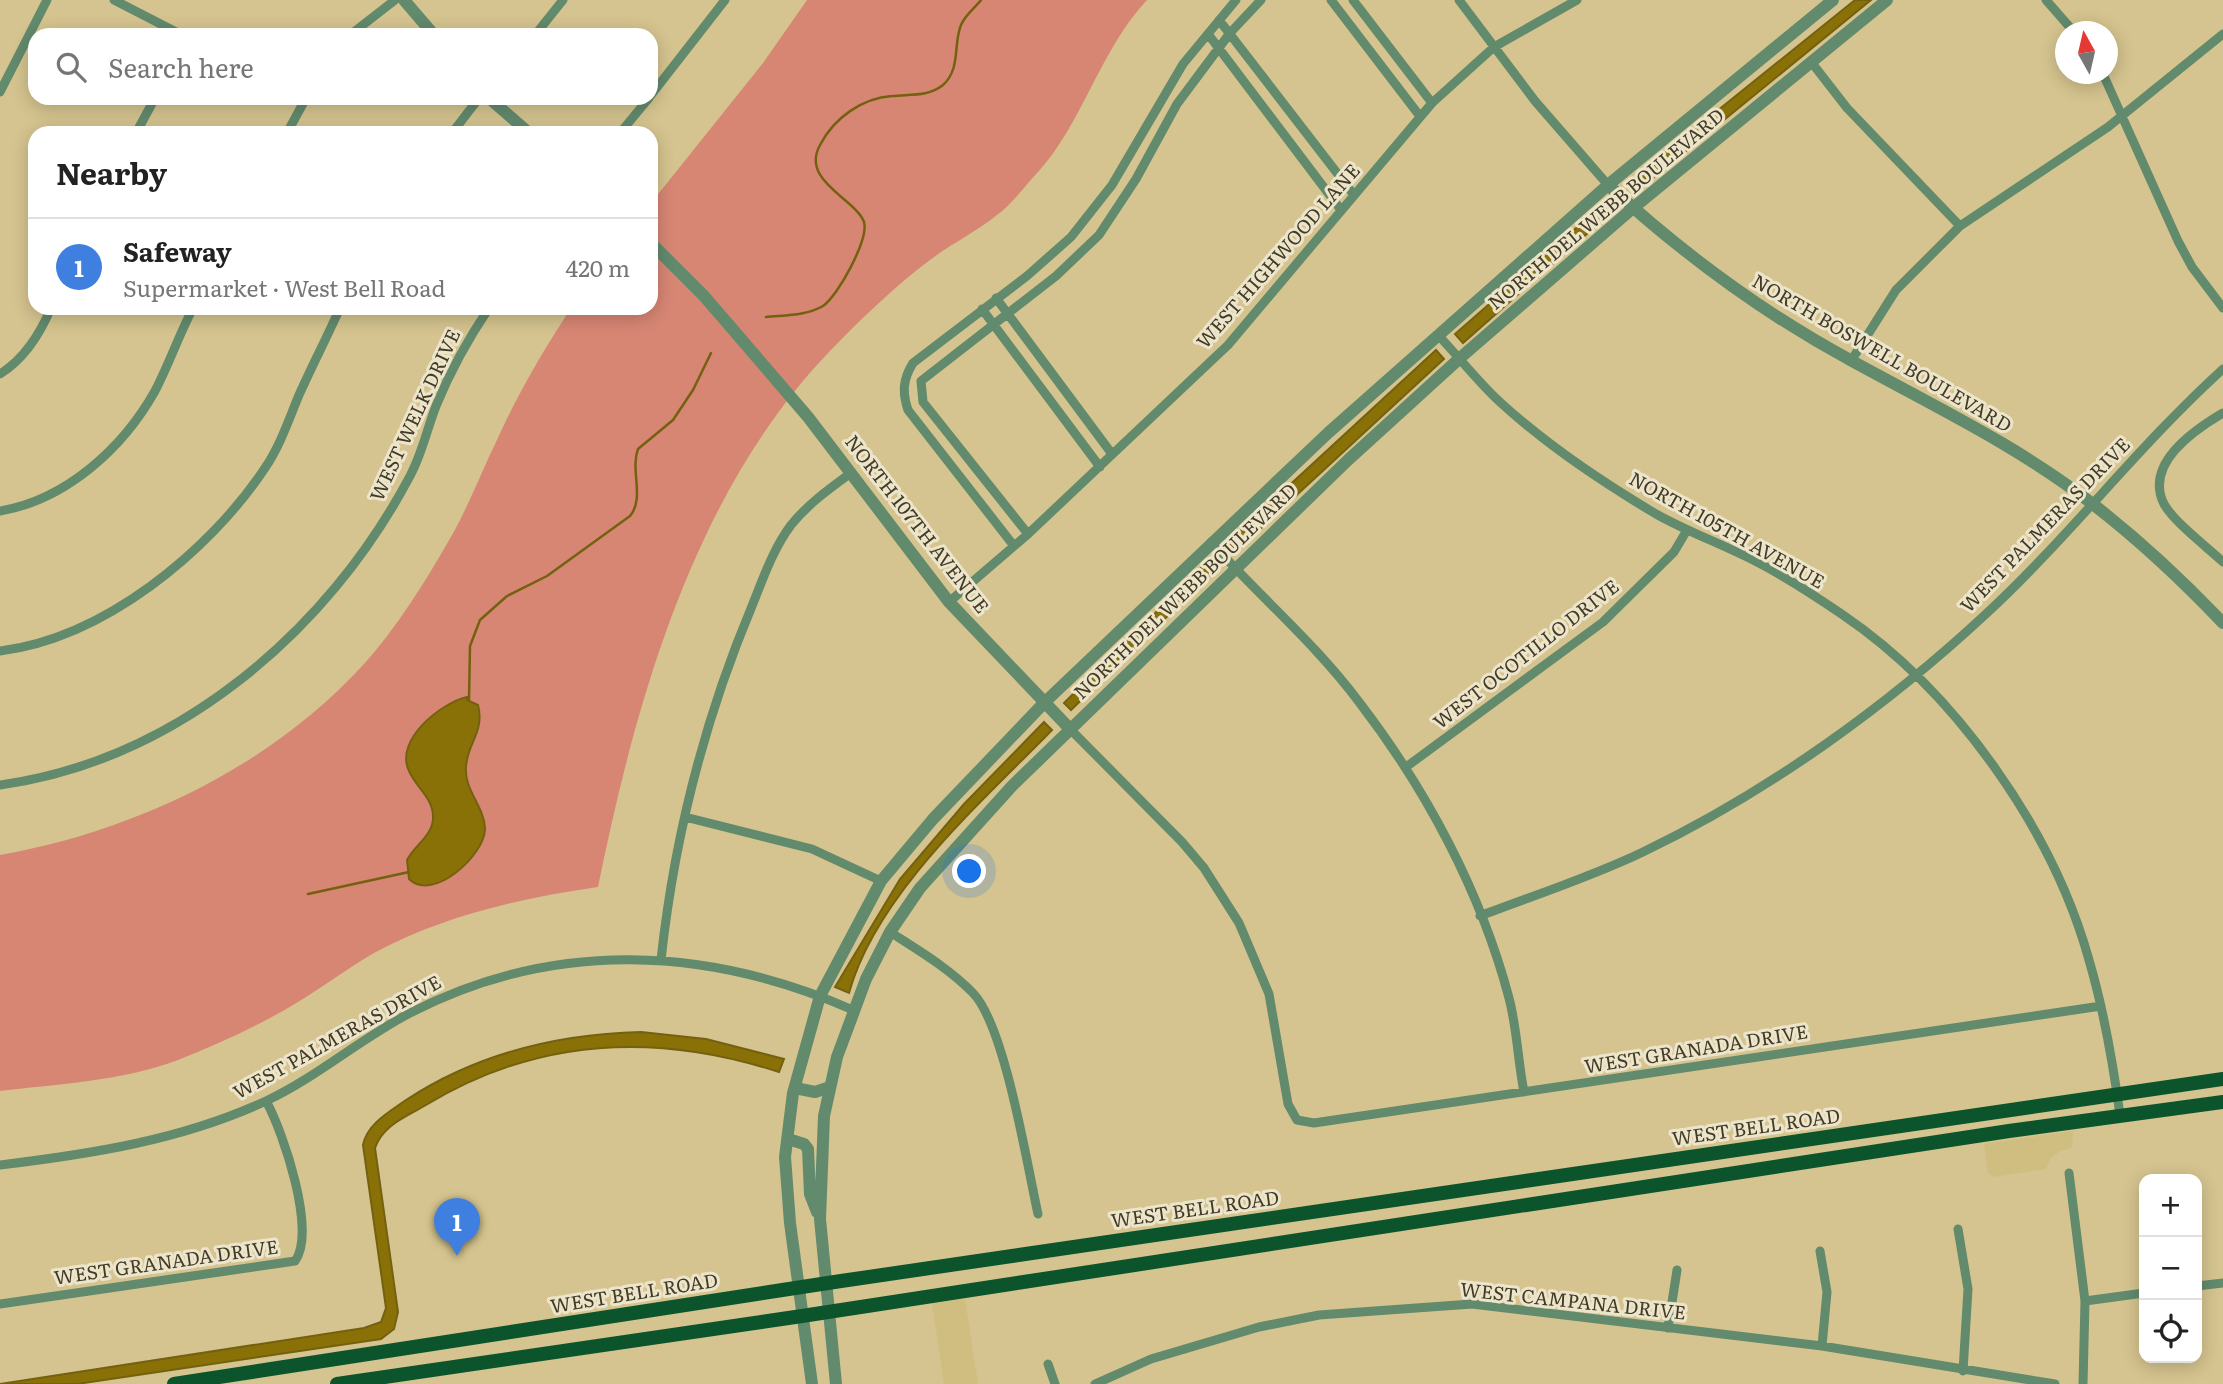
<!DOCTYPE html>
<meta charset="utf-8">
<style>
:root{--surface:#fff;--page:#f6f6f6;--text:#222;--muted:#767676;--line:#e0e0e0;--accent:#4654c8}
body{margin:0;font-family:Literata,serif;background:var(--page);color:var(--text)}
.controls{position:absolute;right:21px;bottom:21px;display:grid;overflow:hidden;border-radius:14px;box-shadow:0 4px 18px #0003}
.controls button{width:63px;height:63px;display:grid;place-items:center;padding:0;border:0;border-bottom:2px solid var(--line);background:var(--surface);color:var(--text);font:35px sans-serif}
.compass{position:absolute;left:2055px;top:21px;width:63px;height:63px;border-radius:50%;background:var(--surface);box-shadow:0 4px 18px #0003;rotate:352deg}
.you{position:absolute;left:970px;top:872px;width:24px;height:24px;margin:-18px;border:5px solid #fff;border-radius:50%;background:#1a73e8;box-shadow:0 0 0 10px #1a73e833}
.badge{display:grid;place-items:center;width:46px;height:46px;border-radius:50%;background:var(--accent);color:#fff;font-size:23px;font-weight:700}
.pin{position:absolute;translate:-50% -58px;filter:drop-shadow(0 2px 4px #0008)}
.pin::after{content:'';position:absolute;top:37px;width:24px;height:21px;background:inherit;clip-path:polygon(0 0,100% 0,50% 100%)}
.list{margin:0;padding:0;list-style:none}
h2{display:flex;justify-content:space-between;align-items:center;height:91px;margin:0;padding:0 28px;font-size:30px}
h2 small{font-size:23px;font-weight:400;color:var(--muted)}
.list li{display:grid;grid-template-columns:46px 1fr auto;gap:21px;align-items:center;box-sizing:border-box;height:98px;padding:0 28px;border-top:2px solid var(--line)}
.list b{display:block;font-size:26px;white-space:nowrap}
.list p{margin:0;font-size:23px;white-space:nowrap;color:var(--muted)}
.list em{font-size:23px;font-style:normal;color:var(--muted)}
.icon{flex:none;width:38px;height:38px;fill:none;stroke:currentColor;stroke-width:2;stroke-linecap:round;stroke-linejoin:round}
.map{position:relative;flex:none;width:2223px;height:1384px;overflow:hidden}
.search{position:absolute;background:var(--surface);box-shadow:0 4px 18px #0003;left:28px;top:28px;width:630px;height:77px;display:flex;align-items:center;gap:18px;box-sizing:border-box;padding:0 24px;border-radius:21px;color:var(--muted);font-size:26px}
.panel{position:absolute;background:var(--surface);box-shadow:0 4px 18px #0003;left:28px;top:126px;width:630px;height:189px;border-radius:21px}
.map>svg:first-child{display:block}
</style>
<div class="map">
<svg width="2223" height="1384" viewBox="0 0 2223 1384">
<rect width="100%" height="100%" fill="#d5c48f"/>
<path fill="#d0bd80" d="M 2073,1131 L 2072,1148 L 2060,1151 L 2050,1159 L 2046,1169 L 1993,1177 L 1988,1173 L 1984,1144 Z
M 965,1299 L 978,1384 L 944,1384 L 932,1303 Z"/>
<path fill="#d88674" d="M 807,0 L 1147,0 C 1100,50 1082,124 1038,172 C 1025,186 1012,204 997,215 C 976,232 951,244 930,260 C 894,287 861,319 830,351 C 694,492 636,700 598,887 C 521,898 443,916 374,953 C 348,968 324,986 298,1002 C 260,1025 219,1044 178,1060 C 123,1081 58,1084 0,1091 L 0,855 C 135,831 270,767 364,664 C 396,628 424,584 448,542 C 467,510 480,475 496,442 C 517,395 543,351 571,308 L 651,308 L 651,203 L 763,63 Z"/>
<path fill="#8a7107" stroke="#746110" stroke-width="2" d="M 1855,0 L 1871,0 L 1638,190 L 1630,181 Z
M 1607,201 L 1614,210 L 1463,343 L 1455,334 Z
M 1436,350 L 1444,359 L 1236,551 L 1228,542 Z
M 1210,559 L 1218,567 L 1071,710 L 1064,703 Z
M 467,697 L 467,700 L 478,705 C 485,732 467,743 466,767 C 464,790 484,806 485,828 C 486,854 433,903 409,879 L 407,860 C 414,846 432,836 433,819 C 434,798 417,789 409,771 C 394,740 441,703 467,697 Z
M 1044,722 L 1052,730 C 982,802 876,894 849,993 L 835,987 L 900,879 L 964,804 Z
M 641,1032 L 706,1039 L 784,1059 L 779,1072 C 656,1032 538,1037 426,1105 C 406,1117 383,1125 375,1148 L 398,1312 L 394,1329 L 381,1339 L 77,1384 L 0,1384 L 364,1328 L 381,1322 L 386,1308 L 363,1145 C 367,1124 389,1112 406,1100 C 478,1053 557,1034 641,1032 Z"/>
<g fill="none" stroke-linecap="round" stroke-linejoin="round">
<path stroke="#746110" stroke-width="2.5" d="M 766,317 C 784,315 806,316 823,306 C 838,296 869,239 864,222 C 856,199 800,181 820,145 C 834,118 862,98 892,96 C 910,94 928,97 943,85 C 961,69 953,44 961,25 C 965,15 975,8 981,0
M 469,700 L 470,646 L 480,620 L 507,596 L 547,576 L 630,516 C 645,498 630,470 638,449 L 673,420 L 693,390 L 711,353
M 308,894 L 409,872"/>
<path stroke="#628a6d" stroke-width="9" d="M 114,0 L 182,35
M 1331,0 L 1419,115
M 1353,0 L 1432,103
M 1459,0 L 1535,101 L 1608,185
M 2046,0 L 2074,32
M 1219,20 L 1354,195
M 1208,34 L 1341,210
M 350,35 L 395,0
M 535,35 L 563,0
M 1812,63 L 1847,108 L 1960,226
M 2103,74 L 2178,241 L 2192,267 L 2223,308
M 0,92 L 47,0
M 651,95 L 725,0
M 136,133 L 155,98
M 287,133 L 306,98
M 452,133 L 479,98
M 620,133 L 649,98
M 996,298 L 1112,454
M 982,309 L 1100,467
M 1438,335 C 1459,357 1478,382 1501,403 C 1547,445 1602,482 1656,514 C 1688,532 1722,544 1755,561 C 1785,576 1815,596 1843,615 C 1955,691 2053,830 2089,960 C 2104,1011 2113,1063 2120,1115
M 1851,361 L 1896,290 L 1960,226 L 2108,127 L 2223,34
M 0,374 C 24,359 40,334 51,308
M 2223,413 C 2194,430 2144,464 2164,504 C 2174,522 2207,547 2223,562
M 0,511 C 66,500 123,448 155,391 C 169,364 179,335 193,308
M 1028,534 L 923,402 L 921,381 L 1056,276 L 1099,235 L 1136,179 L 1177,104 L 1230,33 L 1261,0
M 1211,542 C 1259,596 1316,644 1359,702 C 1426,789 1481,892 1509,998 C 1517,1028 1518,1062 1524,1092
M 1014,546 L 908,410 C 902,392 903,379 913,363 L 1027,276 L 1071,237 L 1112,185 L 1183,64 L 1236,0
M 949,602 L 1028,534 L 1228,345 L 1432,103 L 1494,47 L 1577,0
M 0,651 C 104,638 209,552 265,468 C 280,446 289,419 299,395 C 312,366 327,337 340,308
M 1070,729 L 1182,842 L 1204,868 L 1239,923 L 1269,994 L 1288,1104 L 1297,1120 L 1314,1123 L 2101,1006
M 1406,767 L 1603,622 L 1674,552 L 1687,530
M 0,785 C 178,760 328,631 410,476 C 422,454 427,429 436,406 C 450,372 468,339 489,308
M 685,817 L 812,849 L 881,881
M 1480,916 C 1535,895 1591,877 1643,852 C 1768,792 1886,707 1987,613 C 2070,536 2139,445 2223,369
M 890,932 C 918,950 950,969 973,993 C 1005,1026 1027,1165 1038,1214
M 661,960 C 674,839 705,718 752,606 C 763,579 773,549 791,525 C 808,504 829,489 851,473
M 0,1165 C 91,1154 182,1140 266,1101 C 317,1077 360,1039 410,1013 C 554,939 707,946 853,1010
M 2069,1173 L 2085,1301 L 2083,1384
M 1958,1229 L 1968,1289 L 1963,1371
M 1820,1251 L 1827,1292 L 1822,1346
M 2197,1286 L 2223,1283
M 2085,1301 L 2144,1293
M 0,1304 L 295,1261 C 317,1232 283,1131 266,1101
M 1668,1328 L 1677,1270
M 1048,1364 L 1055,1384
M 1095,1384 L 1151,1359 L 1259,1327 L 1319,1315 L 1472,1304 L 1822,1346 L 2055,1384"/>
<path stroke="#628a6d" stroke-width="12" d="M 404,0 L 434,35
M 489,98 L 529,133
M 1608,185 C 1682,253 1763,313 1852,361 C 1934,406 2020,447 2094,505 C 2139,540 2183,581 2223,623
M 651,243 L 704,296 L 808,417 L 949,602 L 1070,729
M 795,1088 L 815,1092 L 830,1087
M 788,1139 L 804,1144 L 808,1149 L 810,1194 L 817,1212
M 812,1384 L 790,1223 L 785,1157 L 793,1093 L 820,996 L 881,881 L 933,819 L 1044,703 L 1328,433 L 1608,185 L 1833,0
M 836,1384 L 820,1219 L 824,1116 L 837,1057 L 866,979 L 890,932 L 920,888 L 1012,786 L 1348,460 L 1460,358 L 1633,208 L 1887,0"/>
<path stroke="#0c552c" stroke-width="14" d="M 174,1384 L 841,1281 L 2223,1079
M 337,1384 L 802,1316 L 2009,1131 L 2223,1102"/>
</g>
<g text-anchor="middle" stroke-width="6" stroke-linejoin="round" paint-order="stroke">
<g font-size="19" fill="#423b25" stroke="#ede5cb">
<text transform="translate(1606 209) rotate(-40)" y="7">NORTH DEL WEBB BOULEVARD</text>
<text transform="translate(1278 256) rotate(-49)" y="7">WEST HIGHWOOD LANE</text>
<text transform="translate(1882 353) rotate(30)" y="7">NORTH BOSWELL BOULEVARD</text>
<text transform="translate(415 415) rotate(-65)" y="7">WEST WELK DRIVE</text>
<text transform="translate(917 524) rotate(52)" y="7">NORTH 107TH AVENUE</text>
<text transform="translate(2045 525) rotate(-46)" y="7">WEST PALMERAS DRIVE</text>
<text transform="translate(1727 530) rotate(29)" y="7">NORTH 105TH AVENUE</text>
<text transform="translate(1185 591) rotate(-44)" y="7">NORTH DEL WEBB BOULEVARD</text>
<text transform="translate(1526 654) rotate(-38)" y="7">WEST OCOTILLO DRIVE</text>
<text transform="translate(337 1037) rotate(-29)" y="7">WEST PALMERAS DRIVE</text>
<text transform="translate(1696 1049) rotate(-9)" y="7">WEST GRANADA DRIVE</text>
<text transform="translate(1756 1127) rotate(-8)" y="7">WEST BELL ROAD</text>
<text transform="translate(1195 1209) rotate(-8)" y="7">WEST BELL ROAD</text>
<text transform="translate(166 1262) rotate(-8)" y="7">WEST GRANADA DRIVE</text>
<text transform="translate(634 1293) rotate(-9)" y="7">WEST BELL ROAD</text>
<text transform="translate(1573 1301) rotate(6)" y="7">WEST CAMPANA DRIVE</text>
</g>
</g>
</svg>
<div class="controls">
<button>+</button>
<button>−</button>
<button><svg class="icon" aria-label="locate" viewBox="0 0 24 24"><circle cx="12" cy="12" r="6"/><path d="M12 2v4M12 18v4M2 12h4M18 12h4"/></svg></button>
</div>
<svg class="compass" viewBox="-18 -18 36 36"><path d="M0-13l5 13h-10z" fill="#e53935"/><path d="M0 13l5-13h-10z" fill="#767676"/></svg>
<div class="you"></div>
<div class="pin badge" style="left:457px;top:1256px;background:#3f7fe0">1</div>
<div class="search"><svg class="icon" aria-label="search" viewBox="0 0 24 24"><circle cx="10" cy="10" r="6"/><path d="M15 15l6 6"/></svg>Search here</div>
<section class="panel">
<h2>Nearby<small></small></h2>
<ul class="list">
<li><span class="badge" style="background:#3f7fe0">1</span><div><b>Safeway</b><p>Supermarket · West Bell Road</p></div><em>420 m</em></li>
</ul>
</section>
</div>
